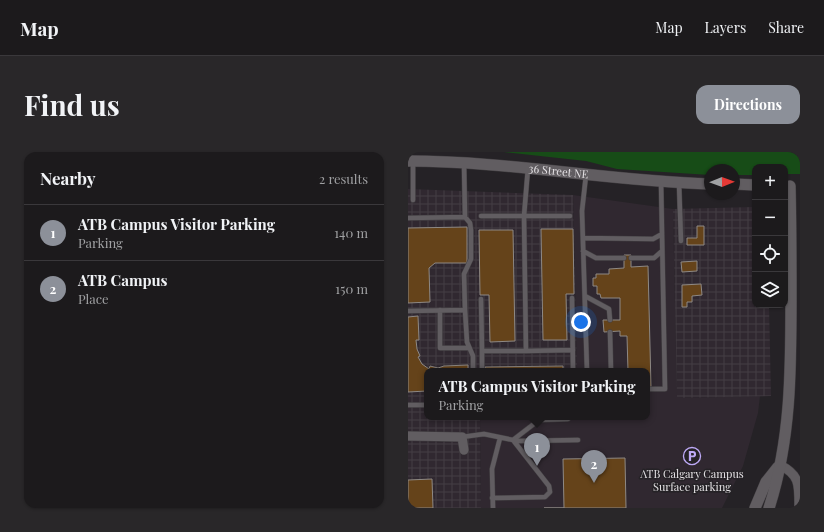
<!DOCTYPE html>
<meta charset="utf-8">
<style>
:root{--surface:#1c1a1c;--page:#292729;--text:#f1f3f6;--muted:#a0a1a3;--line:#3a383b;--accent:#8c9099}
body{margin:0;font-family:"Playfair Display",serif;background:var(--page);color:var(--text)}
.controls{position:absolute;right:12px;top:12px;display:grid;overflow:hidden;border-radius:8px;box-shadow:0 1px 3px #0004}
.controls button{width:36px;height:36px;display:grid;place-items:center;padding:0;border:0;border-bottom:1px solid var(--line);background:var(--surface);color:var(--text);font:20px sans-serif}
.compass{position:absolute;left:296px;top:12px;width:36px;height:36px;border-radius:50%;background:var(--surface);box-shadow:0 1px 3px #0004;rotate:89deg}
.you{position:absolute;left:173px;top:170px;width:14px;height:14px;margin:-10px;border:3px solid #fff;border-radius:50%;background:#1a73e8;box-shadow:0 0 0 6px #1a73e833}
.badge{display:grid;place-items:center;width:26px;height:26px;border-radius:50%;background:var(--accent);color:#fff;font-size:13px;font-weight:700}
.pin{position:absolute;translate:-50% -33px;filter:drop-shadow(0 1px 2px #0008)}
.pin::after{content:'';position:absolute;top:21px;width:14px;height:12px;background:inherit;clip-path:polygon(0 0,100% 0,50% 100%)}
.popup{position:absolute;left:16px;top:216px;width:226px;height:52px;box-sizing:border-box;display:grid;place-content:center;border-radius:8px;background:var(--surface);filter:drop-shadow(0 1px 3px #0005);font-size:13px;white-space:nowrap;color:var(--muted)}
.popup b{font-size:15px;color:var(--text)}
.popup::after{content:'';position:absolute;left:50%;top:100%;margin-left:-8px;border:8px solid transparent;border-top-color:var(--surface)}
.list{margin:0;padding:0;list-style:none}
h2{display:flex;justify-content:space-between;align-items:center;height:52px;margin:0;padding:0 16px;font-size:17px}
h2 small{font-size:13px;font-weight:400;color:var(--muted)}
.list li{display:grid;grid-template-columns:26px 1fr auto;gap:12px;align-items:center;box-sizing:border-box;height:56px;padding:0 16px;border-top:1px solid var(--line)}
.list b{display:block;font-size:15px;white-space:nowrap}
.list p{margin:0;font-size:13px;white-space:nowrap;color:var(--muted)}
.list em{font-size:13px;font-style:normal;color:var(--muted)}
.icon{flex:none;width:22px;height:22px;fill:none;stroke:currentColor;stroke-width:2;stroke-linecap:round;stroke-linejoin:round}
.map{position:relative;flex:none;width:392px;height:356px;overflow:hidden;border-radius:12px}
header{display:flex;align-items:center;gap:24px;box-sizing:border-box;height:56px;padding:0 20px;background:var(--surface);border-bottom:1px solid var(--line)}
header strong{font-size:19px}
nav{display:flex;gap:22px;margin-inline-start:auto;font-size:14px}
.intro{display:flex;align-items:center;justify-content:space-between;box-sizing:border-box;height:96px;padding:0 24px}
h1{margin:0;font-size:28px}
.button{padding:10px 18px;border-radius:12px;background:var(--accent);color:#fff;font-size:14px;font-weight:700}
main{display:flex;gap:24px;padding:0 24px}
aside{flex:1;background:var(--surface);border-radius:12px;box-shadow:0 1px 3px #0004}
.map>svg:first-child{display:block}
</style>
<header>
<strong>Map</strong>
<nav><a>Map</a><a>Layers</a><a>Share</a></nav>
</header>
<div class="intro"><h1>Find us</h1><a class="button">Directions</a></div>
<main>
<aside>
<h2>Nearby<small>2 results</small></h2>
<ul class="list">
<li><span class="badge">1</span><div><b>ATB Campus Visitor Parking</b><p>Parking</p></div><em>140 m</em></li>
<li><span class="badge">2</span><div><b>ATB Campus</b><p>Place</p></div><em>150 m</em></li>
</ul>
</aside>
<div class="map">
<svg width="392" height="356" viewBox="0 0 392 356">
<defs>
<pattern id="industrial-grid" width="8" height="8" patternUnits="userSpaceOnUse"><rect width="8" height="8" fill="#302830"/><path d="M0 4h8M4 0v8" fill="none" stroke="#443d44"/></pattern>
</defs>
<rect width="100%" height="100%" fill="#252226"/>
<path fill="#302830" d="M 165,43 L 265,57 L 269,246 L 352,244 L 350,261 L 335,314 L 314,356 L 73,356 L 72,265 L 239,265 L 239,219 L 169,219 Z"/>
<path fill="url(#industrial-grid)" d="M 0,37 L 165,43 L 169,219 L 19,219 L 19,265 L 72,265 L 73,356 L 0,356 Z
M 347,55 L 347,153 L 361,153 L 363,244 L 269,246 L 265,57 Z"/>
<path fill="#174c17" d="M 96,0 L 392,0 L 392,22 L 377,22 L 377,15 L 347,15 L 347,23 L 326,23 L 326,18 L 302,18 L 302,23 L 209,17 L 178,9 Z"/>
<path fill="#65431a" stroke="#8e8985" d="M 289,74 L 296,74 L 296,93 L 279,93 L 279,86 L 289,86 Z
M 59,75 L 59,111 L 27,111 L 21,116 L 22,150 L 0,151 L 0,76 Z
M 133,77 L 165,77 L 166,142 L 158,142 L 159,188 L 135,188 Z
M 71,78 L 105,78 L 107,189 L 82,190 L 81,143 L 72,143 Z
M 216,103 L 223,103 L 223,115 L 240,114 L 243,235 L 239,235 L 239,219 L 220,219 L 219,184 L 212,184 L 212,179 L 196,180 L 195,168 L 212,168 L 212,146 L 193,146 L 192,142 L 189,142 L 189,134 L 185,134 L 185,126 L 188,126 L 188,122 L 201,122 L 201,117 L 216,116 Z
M 289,109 L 289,119 L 274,120 L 273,110 Z
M 293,132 L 294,143 L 284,144 L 284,150 L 279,150 L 279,155 L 274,155 L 274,133 Z
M 10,164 L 11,188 L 8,188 L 9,197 L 12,204 L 10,205 L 14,212 L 21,217 L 22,214 L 30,216 L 36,214 L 60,213 L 60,219 L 19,219 L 19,239 L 0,240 L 0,165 Z
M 155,214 L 155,219 L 77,219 L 77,215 Z
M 217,306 L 218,356 L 136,356 L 156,356 L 155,307 Z
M 24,327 L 25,356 L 0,356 L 0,328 Z"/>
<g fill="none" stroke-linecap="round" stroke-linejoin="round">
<g stroke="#423f42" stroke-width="5.5">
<path id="service" d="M 178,23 L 174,59 L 179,219
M 271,31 L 273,89
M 5,48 L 5,9
M 73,64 L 162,64
M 0,66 L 57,65 L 56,11
M 175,86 L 245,87 L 254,82
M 175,99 L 188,106 L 216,106
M 223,106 L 246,106 L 254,99
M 177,144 L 201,157 L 202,168
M 164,146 L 165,219
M 73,147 L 74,199
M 32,158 L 32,196 L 60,196
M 57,158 L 56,122 L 63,107 L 63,78 L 62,71 L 57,65
M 0,159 L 57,158 L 59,190 L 65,204 L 65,219
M 202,180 L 203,219
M 118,199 L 165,198
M 74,219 L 74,199 L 118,199 L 116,64 L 120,16
M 239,237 L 257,237 L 253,29
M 0,253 L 19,253
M 54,285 L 76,282 L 110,289 L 170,288
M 84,346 L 137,345 L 142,340 L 141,334 L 105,288 L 131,268 L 160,267
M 85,356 L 84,317 L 92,286"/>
</g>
<g stroke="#423f42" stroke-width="10">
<path id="minor" d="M 0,284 L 54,285 L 56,298
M 372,313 C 392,323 391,333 391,356"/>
</g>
<g stroke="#423f42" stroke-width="12">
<g id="tertiary">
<path id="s1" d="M 0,9 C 101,9 201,29 302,32"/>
<path d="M 326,32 L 347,33"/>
<path d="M 347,356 L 358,330 L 370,315"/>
<path d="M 361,356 C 383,288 383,217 383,146 C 383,109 383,71 382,34"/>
</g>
</g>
<use href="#service" stroke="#615d61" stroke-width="4.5"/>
<use href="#minor" stroke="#615d61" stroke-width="9"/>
<use href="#tertiary" stroke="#615d61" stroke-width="11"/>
</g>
<defs>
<g id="parking-ring" transform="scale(0.9)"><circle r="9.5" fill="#252226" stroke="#bda9f5" stroke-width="1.5"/><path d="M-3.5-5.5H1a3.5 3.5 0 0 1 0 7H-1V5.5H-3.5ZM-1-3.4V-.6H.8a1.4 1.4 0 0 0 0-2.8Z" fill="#bda9f5"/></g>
</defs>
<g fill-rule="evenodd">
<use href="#parking-ring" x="284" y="304"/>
</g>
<g text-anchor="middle" stroke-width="3" stroke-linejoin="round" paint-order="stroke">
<g font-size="11" fill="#e4e1e4" stroke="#252226">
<text dy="4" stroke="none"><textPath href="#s1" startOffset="151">36 Street NE</textPath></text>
</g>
<g font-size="11" fill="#e4e1e4" stroke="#252226">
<text x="284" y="326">ATB Calgary Campus<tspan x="284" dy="13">Surface parking</tspan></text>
</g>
</g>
</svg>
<div class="controls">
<button>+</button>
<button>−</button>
<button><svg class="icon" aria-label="locate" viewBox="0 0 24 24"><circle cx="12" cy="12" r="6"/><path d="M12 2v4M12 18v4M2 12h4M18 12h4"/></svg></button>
<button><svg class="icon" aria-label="layers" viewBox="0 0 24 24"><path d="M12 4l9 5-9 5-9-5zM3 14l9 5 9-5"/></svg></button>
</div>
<svg class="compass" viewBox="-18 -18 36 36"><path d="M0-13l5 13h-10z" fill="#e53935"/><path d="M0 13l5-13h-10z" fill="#a0a1a3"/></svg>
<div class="you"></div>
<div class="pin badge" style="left:129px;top:314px">1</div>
<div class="popup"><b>ATB Campus Visitor Parking</b>Parking</div>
<div class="pin badge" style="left:186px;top:331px">2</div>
</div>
</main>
